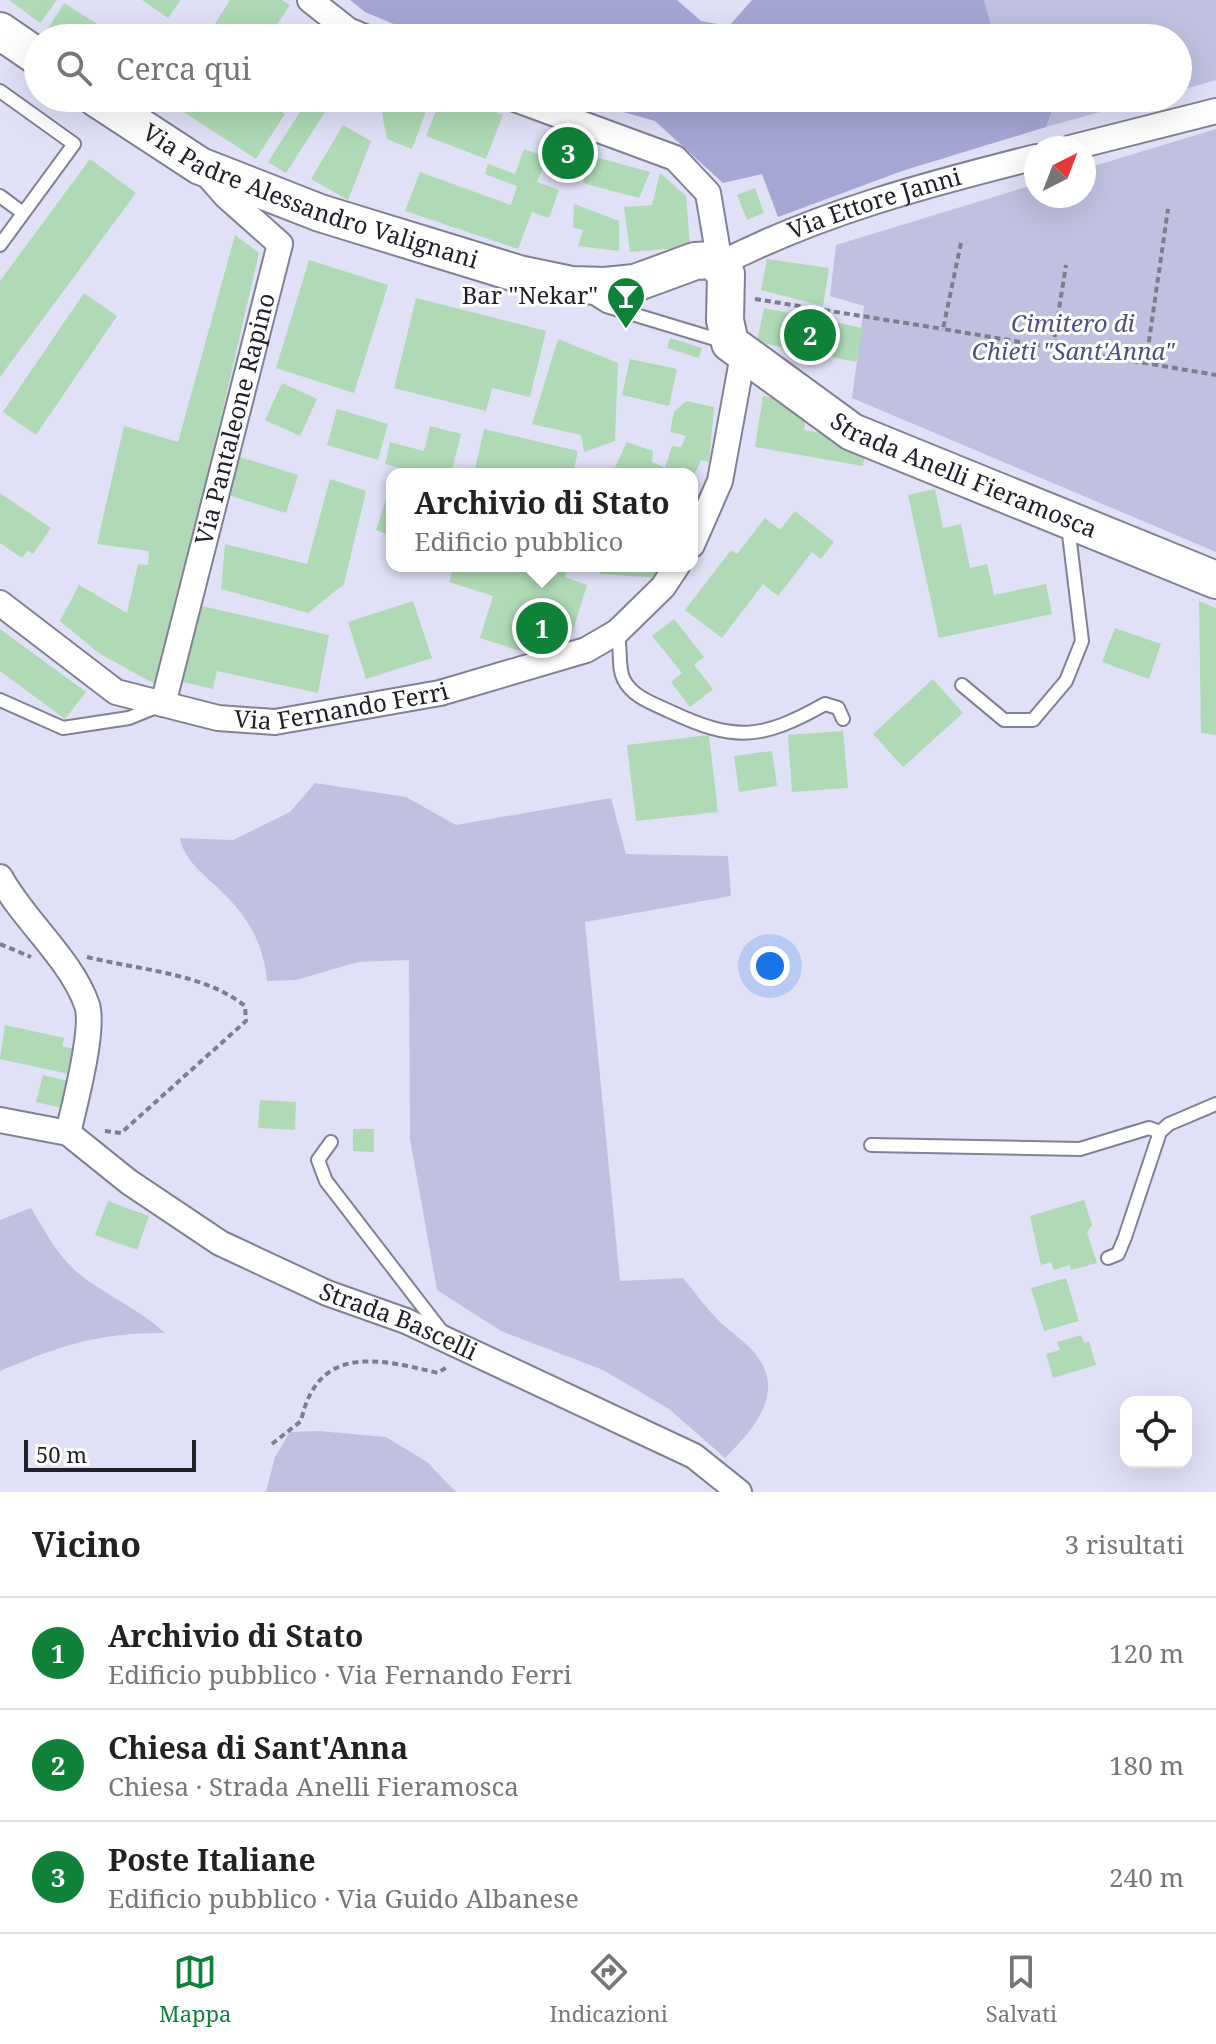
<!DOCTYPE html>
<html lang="it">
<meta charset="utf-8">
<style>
:root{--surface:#fff;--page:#f6f6f6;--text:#222;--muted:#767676;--line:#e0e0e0;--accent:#0f8138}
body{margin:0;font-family:"Noto Serif",serif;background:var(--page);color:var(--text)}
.controls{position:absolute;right:24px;bottom:24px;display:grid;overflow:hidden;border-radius:16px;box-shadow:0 8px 32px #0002}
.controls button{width:72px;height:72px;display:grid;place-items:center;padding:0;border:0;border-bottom:2px solid var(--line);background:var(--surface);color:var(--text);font:40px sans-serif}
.compass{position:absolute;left:1024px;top:136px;width:72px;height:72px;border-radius:50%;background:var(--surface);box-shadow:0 8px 32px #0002;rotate:42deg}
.scale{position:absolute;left:24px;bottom:20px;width:172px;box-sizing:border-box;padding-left:8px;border:4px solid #202029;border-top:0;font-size:22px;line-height:28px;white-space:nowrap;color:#202029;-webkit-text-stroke:6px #fff;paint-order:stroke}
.you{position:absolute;left:770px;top:966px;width:28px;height:28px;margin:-20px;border:6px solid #fff;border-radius:50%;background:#1a73e8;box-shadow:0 0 0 12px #1a73e833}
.badge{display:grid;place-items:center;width:52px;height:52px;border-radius:50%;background:var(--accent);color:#fff;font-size:26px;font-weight:700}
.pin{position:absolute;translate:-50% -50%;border:4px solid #fff;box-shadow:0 2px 8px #0006}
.popup{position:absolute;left:386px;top:468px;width:312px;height:104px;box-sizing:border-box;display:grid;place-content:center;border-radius:16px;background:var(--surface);filter:drop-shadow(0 2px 6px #0005);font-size:26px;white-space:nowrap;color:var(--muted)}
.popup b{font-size:30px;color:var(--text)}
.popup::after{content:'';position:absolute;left:50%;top:100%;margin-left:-16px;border:16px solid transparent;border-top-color:var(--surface)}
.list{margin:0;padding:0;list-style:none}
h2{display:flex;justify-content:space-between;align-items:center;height:104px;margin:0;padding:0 32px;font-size:34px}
h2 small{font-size:26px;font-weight:400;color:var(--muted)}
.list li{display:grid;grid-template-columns:52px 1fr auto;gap:24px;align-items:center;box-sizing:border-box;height:112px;padding:0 32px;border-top:2px solid var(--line)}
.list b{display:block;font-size:30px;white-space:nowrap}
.list p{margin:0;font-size:26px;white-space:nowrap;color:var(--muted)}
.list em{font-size:26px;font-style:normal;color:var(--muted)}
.icon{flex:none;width:44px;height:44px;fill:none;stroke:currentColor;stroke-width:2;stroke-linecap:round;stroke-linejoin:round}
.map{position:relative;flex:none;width:1216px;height:1492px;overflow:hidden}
.search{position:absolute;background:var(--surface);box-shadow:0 8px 32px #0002;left:24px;right:24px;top:24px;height:88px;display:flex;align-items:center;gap:20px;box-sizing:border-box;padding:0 28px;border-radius:44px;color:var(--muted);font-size:30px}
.sheet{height:440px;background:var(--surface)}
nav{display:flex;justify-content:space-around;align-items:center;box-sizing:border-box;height:112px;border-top:2px solid var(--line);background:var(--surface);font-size:22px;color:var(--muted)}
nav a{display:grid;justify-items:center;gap:4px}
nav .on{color:var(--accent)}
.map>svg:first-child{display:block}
</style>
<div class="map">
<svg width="1216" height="1492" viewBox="0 0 1216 1492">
<rect width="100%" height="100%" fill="#e0e0f7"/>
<path fill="#c0c1e1" d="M 984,0 L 1216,0 L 1216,80 L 1178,91 L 1178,38 L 995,38 Z
M 1043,98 L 1151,98 L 1046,127 L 1053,108 Z
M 1216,129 L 1216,552 L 852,398 L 864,306 L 830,296 L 836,245 L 1036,184 L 1036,196 L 1084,196 L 1084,169 Z
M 315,783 L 406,797 L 456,825 L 611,798 L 626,854 L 728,856 L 731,896 L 585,922 L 620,1281 L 683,1278 C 694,1291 704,1305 715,1317 C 728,1331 746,1341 757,1356 C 786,1394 752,1431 725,1458 L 669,1409 L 603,1370 L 501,1331 L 437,1290 L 410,1139 L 409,960 L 358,962 L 296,980 L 267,981 C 264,948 251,921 227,897 C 211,879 184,863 180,838 L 233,840 L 290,812 Z
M 31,1208 C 46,1233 59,1259 83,1277 C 110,1297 140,1310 165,1333 C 97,1333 62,1345 0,1371 L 0,1220 Z
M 319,1431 L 386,1437 L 427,1462 L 456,1492 L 266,1492 L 275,1457 L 290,1432 Z"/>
<path fill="#a6a6d5" d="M 350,0 L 677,0 L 701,21 L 729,26 L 752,0 L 984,0 L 995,38 L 427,38 L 365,12 Z
M 574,98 L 1043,98 L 1053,108 L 1046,127 L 902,171 L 778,217 L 762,174 L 723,183 L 655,121 Z"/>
<path fill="#afdab5" d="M 9,0 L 57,0 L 40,23 Z
M 142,0 L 181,0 L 168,18 Z
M 230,0 L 282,0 L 290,5 L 268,38 L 206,38 Z
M 64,3 L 99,25 L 91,38 L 53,38 L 45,33 Z
M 162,98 L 260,98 L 285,114 L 256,159 Z
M 309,98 L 334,98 L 286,173 L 268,162 Z
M 389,98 L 431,98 L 412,149 L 387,139 L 382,114 Z
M 441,98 L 461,98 L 503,115 L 486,159 L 426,136 Z
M 343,125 L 371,141 L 348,200 L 311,179 Z
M 524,149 L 547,157 L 537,182 L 559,190 L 549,218 L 532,212 L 518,249 L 405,211 L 420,172 L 511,205 L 517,186 L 485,174 L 488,164 L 515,174 Z
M 592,156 L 650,172 L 639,198 L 583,183 Z
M 90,159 L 136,193 L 0,377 L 0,281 Z
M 660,173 L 686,196 L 690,247 L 630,252 L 624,207 L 652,205 Z
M 755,188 L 764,213 L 747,220 L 737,195 Z
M 574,204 L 619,221 L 619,251 L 578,246 L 583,230 L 573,228 Z
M 235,235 L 259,253 L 159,686 L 100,654 L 60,621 L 79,585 L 127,613 L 138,564 L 148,565 L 149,551 L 97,544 L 124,426 L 178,442 Z
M 767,259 L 829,268 L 823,306 L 761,290 Z
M 309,260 L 388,285 L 354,393 L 276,368 Z
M 84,293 L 117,316 L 36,435 L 3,412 Z
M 416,298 L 546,331 L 530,397 L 492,388 L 486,411 L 394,388 Z
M 764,308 L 863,328 L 856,362 L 757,342 Z
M 670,338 L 702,348 L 699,358 L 667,348 Z
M 558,339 L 618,363 L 615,441 L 584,452 L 581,435 L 532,424 Z
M 630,359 L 677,369 L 669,406 L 622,395 Z
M 282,383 L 317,399 L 300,436 L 265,420 Z
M 763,396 L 789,401 L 788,408 L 807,411 L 804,430 L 846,437 L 866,450 L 863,466 L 755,447 Z
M 686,401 L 714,407 L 709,462 L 701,460 L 692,480 L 692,474 L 626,474 L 614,469 L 627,442 L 653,451 L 652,462 L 665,468 L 672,446 L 681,447 L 686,436 L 670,432 L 674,412 Z
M 337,409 L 388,424 L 378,460 L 327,445 Z
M 430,426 L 461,434 L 451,474 L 421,474 L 385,464 L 390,442 L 424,451 Z
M 484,429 L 578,451 L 573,474 L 499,474 L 475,469 Z
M 240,457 L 298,475 L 286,513 L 228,495 Z
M 330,479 L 366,491 L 344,584 L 308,613 L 221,589 L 225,544 L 307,564 Z
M 935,489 L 943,528 L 961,524 L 970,568 L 987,564 L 994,595 L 1046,584 L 1052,614 L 939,638 L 908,495 Z
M 0,493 L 51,528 L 33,554 L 28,550 L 22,558 L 0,543 Z
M 387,496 L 392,498 L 392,536 L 376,530 Z
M 795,511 L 834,542 L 821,559 L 812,552 L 778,596 L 763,584 L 722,638 L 685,610 L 731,550 L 737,554 L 765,518 L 780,530 Z
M 454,566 L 568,566 L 565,577 L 587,585 L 570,640 L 531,628 L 524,652 L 480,638 L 493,596 L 449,582 Z
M 601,566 L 660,566 L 659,578 L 600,574 Z
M 413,601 L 432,658 L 366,679 L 348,622 Z
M 1199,601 L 1216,608 L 1216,735 L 1201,733 Z
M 193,604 L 329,635 L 318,693 L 217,671 L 213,689 L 175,680 Z
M 674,619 L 704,657 L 694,665 L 713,689 L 690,707 L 671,682 L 682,673 L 652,636 Z
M 1115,628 L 1161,644 L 1149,679 L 1102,662 Z
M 0,629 L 86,692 L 65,719 L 0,671 Z
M 933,679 L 963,713 L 903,767 L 873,734 Z
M 843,731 L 848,788 L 792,792 L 788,735 Z
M 709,735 L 718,812 L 636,821 L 627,745 Z
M 772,751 L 777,786 L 739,792 L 734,756 Z
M 5,1025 L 64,1038 L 62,1046 L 74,1049 L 69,1074 L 0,1059 Z
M 43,1075 L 72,1082 L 66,1109 L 36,1102 Z
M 260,1100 L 296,1102 L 295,1130 L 258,1128 Z
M 353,1129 L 374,1129 L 374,1152 L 353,1151 Z
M 1084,1200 L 1092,1225 L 1087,1232 L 1097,1263 L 1071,1270 L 1070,1265 L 1054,1270 L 1051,1262 L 1041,1265 L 1030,1216 Z
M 108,1201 L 149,1216 L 137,1250 L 95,1235 Z
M 1066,1278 L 1079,1321 L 1044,1331 L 1031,1288 Z
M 1081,1335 L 1084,1343 L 1089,1341 L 1096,1365 L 1053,1378 L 1046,1354 L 1060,1350 L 1057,1342 Z"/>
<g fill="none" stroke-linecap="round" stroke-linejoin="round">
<g stroke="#808195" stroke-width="16">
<path id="lane" d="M 0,91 L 74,144 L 0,245
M 0,196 L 23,213
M 592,297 L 606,306 L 725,342
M 617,632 C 622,647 617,667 624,680 C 633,697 652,703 669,711 C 735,742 761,740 825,704 L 838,708 L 843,719
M 962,685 L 1004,720 L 1033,720 L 1066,681 L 1082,641 L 1068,526
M 0,700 L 63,728 L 129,718 L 156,707
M 331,1142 L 318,1160 L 326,1181 L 443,1333
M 871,1145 L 1080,1149 L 1149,1128 L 1160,1132
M 1108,1258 L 1118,1254 L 1125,1237 L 1160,1132 L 1169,1124 L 1216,1104"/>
</g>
<g stroke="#808195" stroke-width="28">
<g id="street">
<path d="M 310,0 L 348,30 L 367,38"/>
<path id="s1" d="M 512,98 L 675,158 L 708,193 L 720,264 C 819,213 928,184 1036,157"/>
<path d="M 1070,148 L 1216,111"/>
<path d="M 692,545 L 720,481 L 743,355"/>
<path id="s2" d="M 0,603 L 116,692 L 218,718 L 275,722 L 440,693 L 586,650 L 617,632 L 663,587 L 677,566"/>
<path id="s3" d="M 163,704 L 280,244 L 226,196 L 204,171"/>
<path d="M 0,877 C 24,921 71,959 87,1005 C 95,1029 74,1107 68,1133"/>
<path id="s4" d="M 0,1120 L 68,1133 L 129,1182 L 220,1243 L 327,1293 L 406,1321 L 694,1456 L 739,1492"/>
</g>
</g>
<g stroke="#808195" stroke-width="40">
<g id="secondary">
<path d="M 0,31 L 38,57"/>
<path id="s5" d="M 96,98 L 200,166 L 320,213 L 519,274 L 572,285 L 605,286 L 635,283 L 695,261 L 713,260 L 726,274 L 725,320 L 730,343 L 852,432 L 1216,580"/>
</g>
</g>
<path stroke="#7d7d8d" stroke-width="4" stroke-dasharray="6 4" stroke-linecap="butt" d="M 961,243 L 943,329 L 1216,375
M 755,299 L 943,329
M 1053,347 L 1066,265
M 1146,362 L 1168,209
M 0,944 L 31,957
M 87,957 C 139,970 204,973 245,1006 L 246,1021 L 121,1133 L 104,1131
M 272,1444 L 301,1421 C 318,1343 380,1359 438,1373 L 447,1367"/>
<use href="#lane" stroke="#fff" stroke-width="12"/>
<use href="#street" stroke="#fff" stroke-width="24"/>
<use href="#secondary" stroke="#fff" stroke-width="36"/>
</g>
<defs>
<g id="bar-pin" transform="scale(2)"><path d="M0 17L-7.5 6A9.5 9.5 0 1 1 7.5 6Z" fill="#0f8138" stroke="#fff"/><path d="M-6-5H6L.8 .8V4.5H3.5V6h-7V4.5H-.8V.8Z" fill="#fff"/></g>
</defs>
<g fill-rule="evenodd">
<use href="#bar-pin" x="626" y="296"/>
</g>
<g text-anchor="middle" stroke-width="6" stroke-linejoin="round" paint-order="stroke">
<g font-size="24" fill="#202029" stroke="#fff">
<text dy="8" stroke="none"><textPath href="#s5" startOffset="238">Via Padre Alessandro Valignani</textPath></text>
<text dy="8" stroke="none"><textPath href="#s1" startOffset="460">Via Ettore Janni</textPath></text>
<text dy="8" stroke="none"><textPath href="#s3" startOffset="294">Via Pantaleone Rapino</textPath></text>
<text dy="8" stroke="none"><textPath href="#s5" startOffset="1020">Strada Anelli Fieramosca</textPath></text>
<text dy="8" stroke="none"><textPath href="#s2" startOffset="376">Via Fernando Ferri</textPath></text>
<text dy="8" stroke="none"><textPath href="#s4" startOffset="452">Strada Bascelli</textPath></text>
</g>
<g font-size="24" fill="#202029" stroke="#fff" text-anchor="end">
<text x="598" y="304">Bar "Nekar"</text>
</g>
<g font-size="24" font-style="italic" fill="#514d8a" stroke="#fff">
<text x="1073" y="332">Cimitero di<tspan x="1073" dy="28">Chieti "Sant'Anna"</tspan></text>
</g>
</g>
</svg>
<div class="controls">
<button><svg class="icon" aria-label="locate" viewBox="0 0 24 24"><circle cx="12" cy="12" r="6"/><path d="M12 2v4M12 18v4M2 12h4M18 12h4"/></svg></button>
</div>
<svg class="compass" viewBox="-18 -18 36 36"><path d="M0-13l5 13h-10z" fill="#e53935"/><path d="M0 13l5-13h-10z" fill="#767676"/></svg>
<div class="scale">50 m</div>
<div class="you"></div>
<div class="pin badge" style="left:542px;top:628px">1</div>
<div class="popup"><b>Archivio di Stato</b>Edificio pubblico</div>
<div class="pin badge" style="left:810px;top:335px">2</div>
<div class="pin badge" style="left:568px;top:153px">3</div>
<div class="search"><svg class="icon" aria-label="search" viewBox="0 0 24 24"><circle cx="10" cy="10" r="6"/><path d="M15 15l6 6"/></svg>Cerca qui</div>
</div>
<section class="sheet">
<h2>Vicino<small>3 risultati</small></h2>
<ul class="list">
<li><span class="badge">1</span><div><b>Archivio di Stato</b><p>Edificio pubblico · Via Fernando Ferri</p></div><em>120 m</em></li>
<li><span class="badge">2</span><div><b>Chiesa di Sant'Anna</b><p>Chiesa · Strada Anelli Fieramosca</p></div><em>180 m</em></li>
<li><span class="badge">3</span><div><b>Poste Italiane</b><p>Edificio pubblico · Via Guido Albanese</p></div><em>240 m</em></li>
</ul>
</section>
<nav>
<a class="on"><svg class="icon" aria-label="map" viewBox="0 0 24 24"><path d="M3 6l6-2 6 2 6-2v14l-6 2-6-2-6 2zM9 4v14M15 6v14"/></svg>Mappa</a>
<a><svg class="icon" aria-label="directions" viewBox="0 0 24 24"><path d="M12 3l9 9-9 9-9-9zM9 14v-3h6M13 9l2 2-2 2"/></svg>Indicazioni</a>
<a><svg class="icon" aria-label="saved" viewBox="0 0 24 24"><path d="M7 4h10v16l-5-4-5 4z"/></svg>Salvati</a>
</nav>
